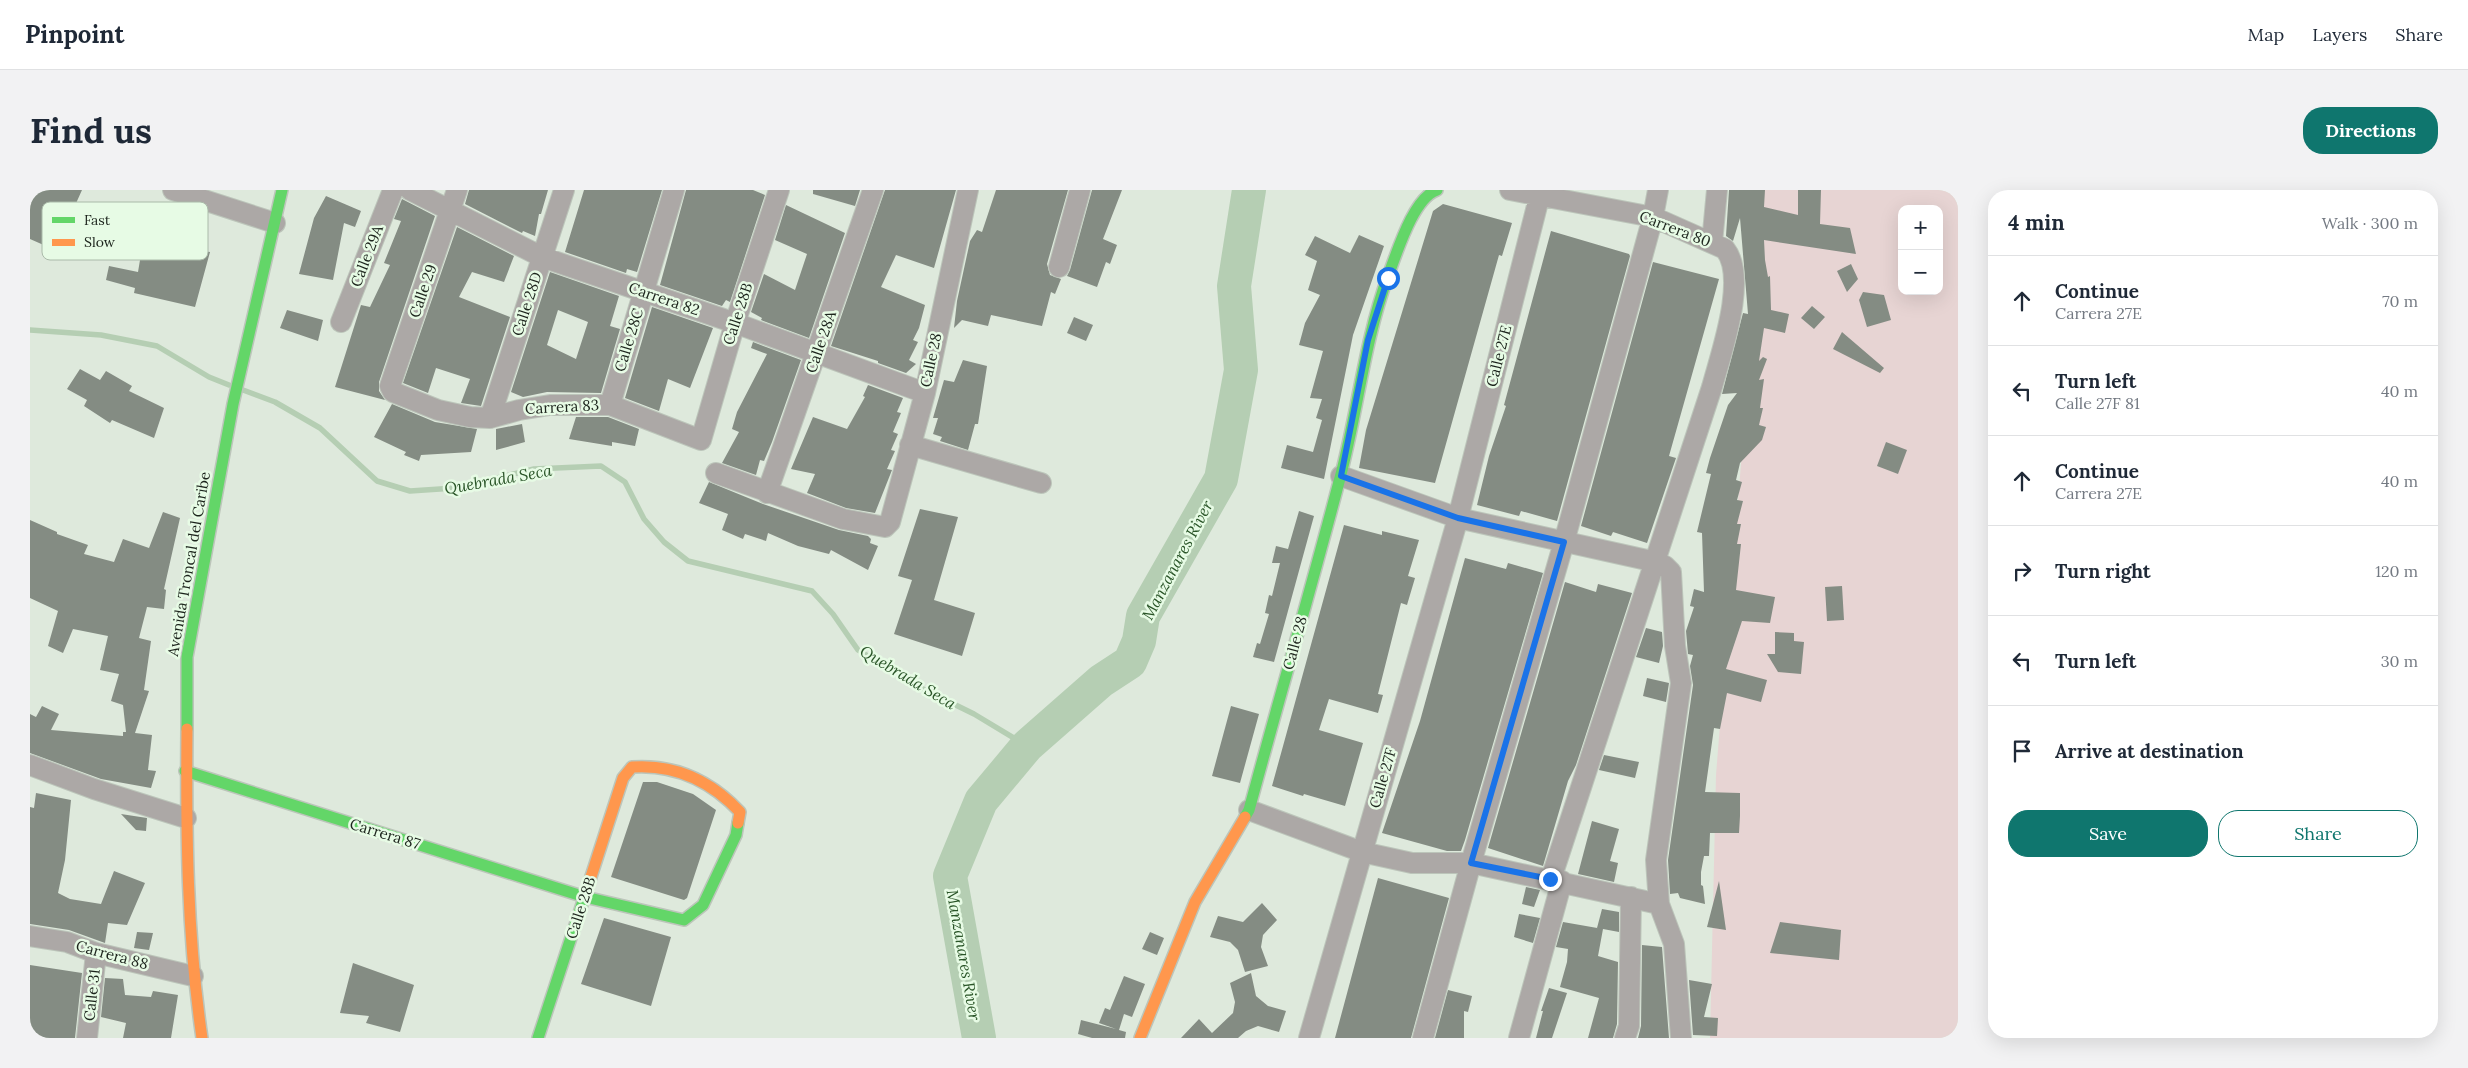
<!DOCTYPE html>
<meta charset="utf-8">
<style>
:root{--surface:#fff;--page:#f2f2f3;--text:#1f2937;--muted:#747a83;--line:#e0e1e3;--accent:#0f766e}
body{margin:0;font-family:Lora,serif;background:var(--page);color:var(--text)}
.controls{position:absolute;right:15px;top:15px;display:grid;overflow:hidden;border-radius:10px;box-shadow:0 5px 20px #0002}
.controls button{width:45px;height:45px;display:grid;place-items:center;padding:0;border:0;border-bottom:1px solid var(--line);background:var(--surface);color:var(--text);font:25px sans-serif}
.stop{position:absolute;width:15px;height:15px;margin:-11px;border:4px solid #1a73e8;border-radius:50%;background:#fff}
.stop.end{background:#1a73e8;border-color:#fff;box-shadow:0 1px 5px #0008}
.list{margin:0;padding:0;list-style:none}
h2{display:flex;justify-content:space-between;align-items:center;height:65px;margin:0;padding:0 20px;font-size:21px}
h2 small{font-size:16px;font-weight:400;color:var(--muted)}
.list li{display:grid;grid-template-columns:32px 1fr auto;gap:15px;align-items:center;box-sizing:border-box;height:90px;padding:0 20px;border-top:1px solid var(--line)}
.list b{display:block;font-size:19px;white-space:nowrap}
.list p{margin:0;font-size:16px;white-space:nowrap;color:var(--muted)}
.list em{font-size:16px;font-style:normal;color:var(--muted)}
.actions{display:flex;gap:10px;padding:15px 20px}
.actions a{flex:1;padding:11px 0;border:1px solid var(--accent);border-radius:20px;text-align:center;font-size:18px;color:var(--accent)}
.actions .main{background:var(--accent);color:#fff}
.icon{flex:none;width:28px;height:28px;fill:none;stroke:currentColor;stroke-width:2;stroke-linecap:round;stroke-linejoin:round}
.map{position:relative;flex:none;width:1928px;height:848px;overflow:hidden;border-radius:20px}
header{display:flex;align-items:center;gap:30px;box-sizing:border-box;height:70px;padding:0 25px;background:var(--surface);border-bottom:1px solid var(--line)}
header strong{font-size:24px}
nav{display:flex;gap:28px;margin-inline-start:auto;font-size:18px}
.intro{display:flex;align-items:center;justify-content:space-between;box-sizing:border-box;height:120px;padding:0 30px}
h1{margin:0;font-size:35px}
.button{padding:12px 22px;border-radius:20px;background:var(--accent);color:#fff;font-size:18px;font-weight:700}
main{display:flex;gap:30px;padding:0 30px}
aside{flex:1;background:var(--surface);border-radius:20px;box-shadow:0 5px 20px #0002}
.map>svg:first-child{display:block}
</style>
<header>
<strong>Pinpoint</strong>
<nav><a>Map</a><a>Layers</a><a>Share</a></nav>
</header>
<div class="intro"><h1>Find us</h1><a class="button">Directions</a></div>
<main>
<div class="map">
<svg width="1928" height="848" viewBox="0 0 1928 848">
<rect width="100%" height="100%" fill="#dee9dc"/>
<path fill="#e7d4d3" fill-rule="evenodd" d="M 1733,0 L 1928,0 L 1928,848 L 1680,848 L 1686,585 ZM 1872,19 L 1909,19 L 1909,101 L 1872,101 Z"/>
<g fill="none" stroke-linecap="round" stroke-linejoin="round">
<path stroke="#b5ceb3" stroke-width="5.5" d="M 0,140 L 71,145 L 127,156 L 179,187 L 199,195
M 213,200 L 245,212 L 290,238 L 347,291 L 380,301 L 425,298 L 504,279 L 571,276 L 595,292 L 614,329 L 634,352 L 658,371 L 782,401 L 803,424 L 828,460 L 889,497 L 944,524 L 997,556"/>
<path stroke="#b5ceb3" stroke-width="34" d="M 949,848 L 920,686 L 951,611 L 997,556 L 1071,491 L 1100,472 L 1109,451 L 1113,426 L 1191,289 L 1211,180 L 1204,96 L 1219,0"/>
</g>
<path fill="#848c83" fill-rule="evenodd" d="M 0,0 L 52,0 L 25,60 L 0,49 Z
M 439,0 L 518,0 L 511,24 L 509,24 L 505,46 L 493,41 L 492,43 L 435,14 Z
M 554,0 L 632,0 L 607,82 L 597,79 L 596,83 L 535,62 Z
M 656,0 L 723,0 L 735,5 L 700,112 L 696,110 L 692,116 L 630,95 Z
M 783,0 L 830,0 L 825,16 L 783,4 Z
M 855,0 L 926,0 L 904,78 L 866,65 L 851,97 L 895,115 L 889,138 L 883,150 L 888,152 L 879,170 L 886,174 L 876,183 L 848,173 L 848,171 L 801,156 Z
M 966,0 L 1038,0 L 1017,74 L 1020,85 L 1031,89 L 1025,104 L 1021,102 L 1012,136 L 961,125 L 958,136 L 932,130 L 924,138 L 927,111 L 940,51 L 947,40 L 952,42 Z
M 1062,0 L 1092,0 L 1073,49 L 1087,55 L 1080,74 L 1076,72 L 1067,97 L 1037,86 L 1040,80 Z
M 1699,0 L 1735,0 L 1734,17 L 1768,25 L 1768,0 L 1791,0 L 1790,34 L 1820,38 L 1826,64 L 1734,50 L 1735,70 L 1738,87 L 1740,86 L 1741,120 L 1759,124 L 1755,143 L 1734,138 L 1729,171 L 1733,167 L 1737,169 L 1729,190 L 1734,189 L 1730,218 L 1733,218 L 1729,235 L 1736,237 L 1732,250 L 1710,273 L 1706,290 L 1712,292 L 1707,310 L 1713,311 L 1707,334 L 1711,334 L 1707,354 L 1711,354 L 1706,400 L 1745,407 L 1740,433 L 1712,431 L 1696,479 L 1737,490 L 1731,512 L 1697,503 L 1690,539 L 1684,538 L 1675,602 L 1710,603 L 1710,626 L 1709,643 L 1680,643 L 1679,666 L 1674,666 L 1671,682 L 1671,695 L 1673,696 L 1675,714 L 1650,708 L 1648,703 L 1640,704 L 1638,670 L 1663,495 L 1660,476 L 1663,465 L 1658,464 L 1656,441 L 1664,417 L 1660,416 L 1664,399 L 1674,402 L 1672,343 L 1667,342 L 1681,284 L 1676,283 L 1680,268 L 1698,215 L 1707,203 L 1692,204 L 1713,123 L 1718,124 L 1710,28 L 1703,51 L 1696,46 Z
M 296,6 L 331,21 L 325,37 L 314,33 L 303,90 L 269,84 L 284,28 Z
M 372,9 L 405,26 L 349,192 L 349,201 L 355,210 L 305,197 L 331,115 L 340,117 L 360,75 L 354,73 L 371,31 L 364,29 Z
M 1413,14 L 1482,33 L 1472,66 L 1469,65 L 1405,293 L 1329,278 L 1336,240 L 1403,21 Z
M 756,15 L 815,43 L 779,148 L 731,130 L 732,128 L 721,122 L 734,84 L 765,100 L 777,64 L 745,50 Z
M 427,37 L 484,66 L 474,92 L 442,82 L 429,107 L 480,127 L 451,216 L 431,213 L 440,189 L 406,178 L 398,203 L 373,193 Z
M 1521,41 L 1599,64 L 1600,66 L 1527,331 L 1491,321 L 1489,326 L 1447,315 L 1459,266 L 1476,216 L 1474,215 Z
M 1329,45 L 1354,56 L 1323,145 L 1294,289 L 1251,278 L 1257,255 L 1283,262 L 1292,230 L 1286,228 L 1292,209 L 1280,208 L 1293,161 L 1269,155 L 1275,133 L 1290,105 L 1278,100 L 1287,71 L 1275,65 L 1285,46 L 1320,63 Z
M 150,58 L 180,62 L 165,117 L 104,103 L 105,98 L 76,90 L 79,76 L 108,82 L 111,64 L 148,69 Z
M 1623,72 L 1689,89 L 1639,266 L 1646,268 L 1617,353 L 1583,342 L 1581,346 L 1551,336 Z
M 1821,74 L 1828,89 L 1817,102 L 1807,81 Z
M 520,82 L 589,106 L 580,136 L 590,139 L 571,203 L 517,202 L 493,207 L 481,202 ZM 528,120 L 558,132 L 546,169 L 517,155 Z
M 1833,102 L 1854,105 L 1861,130 L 1837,137 L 1829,110 Z
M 1782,116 L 1795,127 L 1784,139 L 1771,128 Z
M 622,117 L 683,138 L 660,198 L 638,189 L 629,221 L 595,208 Z
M 257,120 L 293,130 L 288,151 L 250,138 Z
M 1044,127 L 1063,135 L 1056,151 L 1037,143 Z
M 1812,142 L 1854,178 L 1850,183 L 1803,159 Z
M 723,152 L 771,170 L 742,252 L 734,271 L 730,270 L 726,285 L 692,273 L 709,242 L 702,239 L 707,222 L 737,164 L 721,158 Z
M 933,170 L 957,176 L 948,234 L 945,234 L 938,260 L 910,251 L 912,247 L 903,244 L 908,228 L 903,228 L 914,190 L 924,192 Z
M 50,179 L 70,190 L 76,181 L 102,196 L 99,201 L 134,218 L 124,248 L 82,230 L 80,233 L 54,216 L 57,210 L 37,199 Z
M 838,195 L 873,208 L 867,222 L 871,223 L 863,242 L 868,244 L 861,260 L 865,261 L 857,279 L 862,280 L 845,323 L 816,318 L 777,303 L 785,284 L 761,279 L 783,227 L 817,239 L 835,207 L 833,206 Z
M 362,214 L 405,232 L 447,239 L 441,262 L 391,265 L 389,271 L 374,265 L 376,262 L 344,247 Z
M 546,227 L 578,227 L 609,239 L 605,256 L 582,252 L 582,256 L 539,249 Z
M 492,234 L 495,252 L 466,260 L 466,239 Z
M 1856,252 L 1877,260 L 1868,284 L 1847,276 Z
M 679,292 L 733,314 L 809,340 L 838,346 L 841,349 L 840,353 L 848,356 L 838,380 L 801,360 L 799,364 L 768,356 L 738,343 L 736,351 L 715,344 L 713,349 L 692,340 L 698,324 L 669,313 Z
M 890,319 L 928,327 L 904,410 L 945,423 L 932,466 L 864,444 L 882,390 L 868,386 Z
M 1269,321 L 1284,326 L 1244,472 L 1223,467 L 1227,453 L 1230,454 L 1239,424 L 1235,423 L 1239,405 L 1242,406 L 1250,373 L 1242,373 L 1246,356 L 1258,359 Z
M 133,322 L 150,328 L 134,399 L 136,400 L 134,419 L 117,417 L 109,448 L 121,451 L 114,500 L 119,501 L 105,543 L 122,545 L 118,580 L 126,581 L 121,598 L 71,589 L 0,563 L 0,524 L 6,527 L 12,516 L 29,524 L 21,540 L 93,546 L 93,542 L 96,542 L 93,515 L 81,511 L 89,484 L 70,480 L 78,446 L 43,439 L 33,463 L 18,456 L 28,421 L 0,408 L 0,330 L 27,342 L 27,344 L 58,355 L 54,364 L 84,372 L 93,349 L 119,358 Z
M 1314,335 L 1352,345 L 1352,341 L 1389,350 L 1378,386 L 1385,388 L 1377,415 L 1371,413 L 1348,504 L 1353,505 L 1348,523 L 1299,509 L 1289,540 L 1333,553 L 1315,616 L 1274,604 L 1273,606 L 1242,596 Z
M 1435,368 L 1476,379 L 1478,373 L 1513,383 L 1435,650 L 1431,661 L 1417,661 L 1352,643 L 1390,531 Z
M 1535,392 L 1566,402 L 1568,394 L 1602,403 L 1546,575 L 1538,591 L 1513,676 L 1458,658 Z
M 1812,396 L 1814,430 L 1797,431 L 1795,397 Z
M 1616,438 L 1632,442 L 1633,456 L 1629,473 L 1606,467 Z
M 1745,442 L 1764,443 L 1764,451 L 1774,452 L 1771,484 L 1748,482 L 1737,464 L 1745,464 Z
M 1617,488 L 1639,493 L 1636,512 L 1613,506 Z
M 1201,516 L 1229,524 L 1210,593 L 1182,586 Z
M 1574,565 L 1609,572 L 1605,588 L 1569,580 Z
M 613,592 L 627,592 L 663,604 L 686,620 L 657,708 L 654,710 L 581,687 Z
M 6,603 L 41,610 L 35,670 L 28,703 L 40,709 L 71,714 L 84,681 L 115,693 L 97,735 L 78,733 L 75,753 L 39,740 L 0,734 L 0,617 L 4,618 Z
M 91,624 L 117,628 L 116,641 L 106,640 Z
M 1562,631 L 1589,639 L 1580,671 L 1588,673 L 1584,692 L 1548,684 Z
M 1348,688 L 1419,708 L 1381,848 L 1305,848 Z
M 1689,691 L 1696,740 L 1677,737 Z
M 1496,697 L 1510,700 L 1504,717 L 1492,714 Z
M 1232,713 L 1247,730 L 1233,745 L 1231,757 L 1238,776 L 1215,782 L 1208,760 L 1200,752 L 1180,747 L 1188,726 L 1213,732 Z
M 1572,719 L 1589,722 L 1589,742 L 1573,739 L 1568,766 L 1588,772 L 1587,834 L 1583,848 L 1558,848 L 1569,808 L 1530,797 L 1537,772 L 1538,759 L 1526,757 L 1533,732 L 1573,739 L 1567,738 Z
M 1489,724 L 1510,728 L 1503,753 L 1484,747 Z
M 574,728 L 641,747 L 621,816 L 551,794 Z
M 1750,732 L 1811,740 L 1809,770 L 1740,763 Z
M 107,742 L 123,743 L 119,760 L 104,758 Z
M 1120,742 L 1134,748 L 1127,765 L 1112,759 Z
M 1612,755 L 1632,757 L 1639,848 L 1608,848 L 1611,836 Z
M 323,773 L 384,795 L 370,842 L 336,833 L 339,826 L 310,823 Z
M 0,775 L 52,783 L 45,848 L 0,848 Z
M 1221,783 L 1226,806 L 1238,816 L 1256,821 L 1249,842 L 1228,836 L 1216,841 L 1208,848 L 1151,848 L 1169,829 L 1182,843 L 1203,823 L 1205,812 L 1200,793 Z
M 1094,786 L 1115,794 L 1102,827 L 1094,824 L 1089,840 L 1096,842 L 1095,848 L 1062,848 L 1048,844 L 1051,830 L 1086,839 L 1069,833 L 1075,818 L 1080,820 Z
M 75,788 L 93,789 L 95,805 L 121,807 L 123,801 L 148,805 L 141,848 L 93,848 L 96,833 L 71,827 Z
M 1659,790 L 1682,794 L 1674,827 L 1688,828 L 1687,846 L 1663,845 Z
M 1519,798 L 1537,803 L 1522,848 L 1506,848 L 1513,821 L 1511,821 Z
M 1418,800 L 1442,806 L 1438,822 L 1434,821 L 1434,848 L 1405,848 Z"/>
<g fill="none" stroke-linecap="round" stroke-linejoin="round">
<g stroke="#bcc5ba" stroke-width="22">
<path id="street" d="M 143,0 L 245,33
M 380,0 L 512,67 L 705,133 L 895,203
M 427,0 L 360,196 L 363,202 L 408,220 L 440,227 L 460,228 L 489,220 L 520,215 L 580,215 L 671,250 L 705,133 L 749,0
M 1480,0 L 1623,27 L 1695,59 C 1718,88 1691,163 1682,197 L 1521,689
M 1682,53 L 1687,0
M 1029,77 L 1050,0
M 311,132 L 363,0
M 580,215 L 644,0
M 460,228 L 534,0
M 880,255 L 1011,293
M 686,283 L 813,329 L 855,337 L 860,332 L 895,203 L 938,0
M 1311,286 L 1428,328 L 1626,372 L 1635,376 L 1641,382 L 1645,456 L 1651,493 L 1626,670 L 1629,714
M 737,303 L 843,0
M 0,575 L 64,599 L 156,628
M 1219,620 L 1332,662 L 1382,673 L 1441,673 L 1629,714 L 1644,754 L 1651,848
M 0,746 L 37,752 L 66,763 L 163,786
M 57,848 L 66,763
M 1279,848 L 1428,328 L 1511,0
M 1393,848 L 1441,673 L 1534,352 L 1623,27 L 1628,0
M 1489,848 L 1532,691
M 1595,848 L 1599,836 L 1601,707"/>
</g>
<g stroke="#bcc5ba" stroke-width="14">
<path id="fast" d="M 157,539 L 157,467 L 203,214 L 252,0
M 155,581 L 555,707 L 654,730 L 673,715 L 706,645 L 708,633
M 1215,627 L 1219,620 C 1249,509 1281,399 1310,288 C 1328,221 1334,152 1358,86 C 1367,63 1383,8 1407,0
M 508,848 L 558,696"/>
</g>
<g stroke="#bcc5ba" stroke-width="14">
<path id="slow" d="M 157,539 C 156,642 157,746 172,848
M 558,696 L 593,588 L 602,577 C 645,574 681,591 710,622 L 708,633
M 1110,848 L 1165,712 L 1215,627"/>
</g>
<use href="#street" stroke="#aca8a6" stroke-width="20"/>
<use href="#fast" stroke="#63d668" stroke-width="11"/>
<use href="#slow" stroke="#ff974d" stroke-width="11"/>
</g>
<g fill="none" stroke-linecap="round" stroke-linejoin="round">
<path stroke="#1a73e8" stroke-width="6" d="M 1358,88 L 1338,150 L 1311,286 L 1428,328 L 1534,352 L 1441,673 L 1520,689"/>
</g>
<g text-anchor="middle" stroke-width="5" stroke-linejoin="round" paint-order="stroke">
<g font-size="15" fill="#1c241c" stroke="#e7fbe5">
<text transform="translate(1645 39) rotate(21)" y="5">Carrera 80</text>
<text transform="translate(337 66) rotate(-69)" y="5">Calle 29A</text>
<text transform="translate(393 101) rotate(-71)" y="5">Calle 29</text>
<text transform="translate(634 109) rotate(19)" y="5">Carrera 82</text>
<text transform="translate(497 114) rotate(-72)" y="5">Calle 28D</text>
<text transform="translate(708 124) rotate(-72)" y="5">Calle 28B</text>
<text transform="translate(599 150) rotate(-73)" y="5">Calle 28C</text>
<text transform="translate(791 152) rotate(-71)" y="5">Calle 28A</text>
<text transform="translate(1469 166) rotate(-76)" y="5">Calle 27E</text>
<text transform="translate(901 170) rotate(-78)" y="5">Calle 28</text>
<text transform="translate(532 217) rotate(-3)" y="5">Carrera 83</text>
<text transform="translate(159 374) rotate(-80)" y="5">Avenida Troncal del Caribe</text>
<text transform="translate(1265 453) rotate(-75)" y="5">Calle 28</text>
<text transform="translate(1353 588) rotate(-74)" y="5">Calle 27F</text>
<text transform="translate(355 644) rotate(17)" y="5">Carrera 87</text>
<text transform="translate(551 718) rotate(-72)" y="5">Calle 28B</text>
<text transform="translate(82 765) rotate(15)" y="5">Carrera 88</text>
<text transform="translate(62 805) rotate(-84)" y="5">Calle 31</text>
</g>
<g font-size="16" font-style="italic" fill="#295427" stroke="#e7fbe5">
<text transform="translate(468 289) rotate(-10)" y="6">Quebrada Seca</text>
<text transform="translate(1147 370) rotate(-62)" y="6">Manzanares River</text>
<text transform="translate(878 487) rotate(31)" y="6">Quebrada Seca</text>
<text transform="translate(934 765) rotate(80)" y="6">Manzanares River</text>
</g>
</g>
<rect x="12" y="12" width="166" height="58" rx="8" fill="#e7fbe5" stroke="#aabaa9" stroke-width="1"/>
<rect x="22" y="27" width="23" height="6" fill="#63d668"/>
<rect x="22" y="49" width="23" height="7" fill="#ff974d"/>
<g font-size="14" fill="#1c241c">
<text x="54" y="35">Fast</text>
<text x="54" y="57">Slow</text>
</g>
</svg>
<div class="controls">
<button>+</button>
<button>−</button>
</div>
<div class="stop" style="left:1358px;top:88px"></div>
<div class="stop end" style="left:1520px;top:689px"></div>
</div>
<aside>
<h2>4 min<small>Walk · 300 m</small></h2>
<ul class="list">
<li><svg class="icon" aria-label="ahead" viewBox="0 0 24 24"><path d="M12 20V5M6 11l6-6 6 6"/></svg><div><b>Continue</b><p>Carrera 27E</p></div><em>70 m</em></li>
<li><svg class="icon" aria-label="left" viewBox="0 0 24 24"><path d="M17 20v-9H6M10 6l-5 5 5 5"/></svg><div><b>Turn left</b><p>Calle 27F 81</p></div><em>40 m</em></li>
<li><svg class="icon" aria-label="ahead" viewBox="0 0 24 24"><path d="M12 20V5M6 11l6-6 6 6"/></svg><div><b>Continue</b><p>Carrera 27E</p></div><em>40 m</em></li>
<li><svg class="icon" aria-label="right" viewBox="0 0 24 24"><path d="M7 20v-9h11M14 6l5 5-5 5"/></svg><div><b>Turn right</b></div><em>120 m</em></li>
<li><svg class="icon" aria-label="left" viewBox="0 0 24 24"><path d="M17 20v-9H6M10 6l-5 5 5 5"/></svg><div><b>Turn left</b></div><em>30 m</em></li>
<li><svg class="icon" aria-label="arrive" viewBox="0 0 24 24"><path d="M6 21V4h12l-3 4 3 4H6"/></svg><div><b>Arrive at destination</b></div></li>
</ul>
<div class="actions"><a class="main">Save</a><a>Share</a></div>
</aside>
</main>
